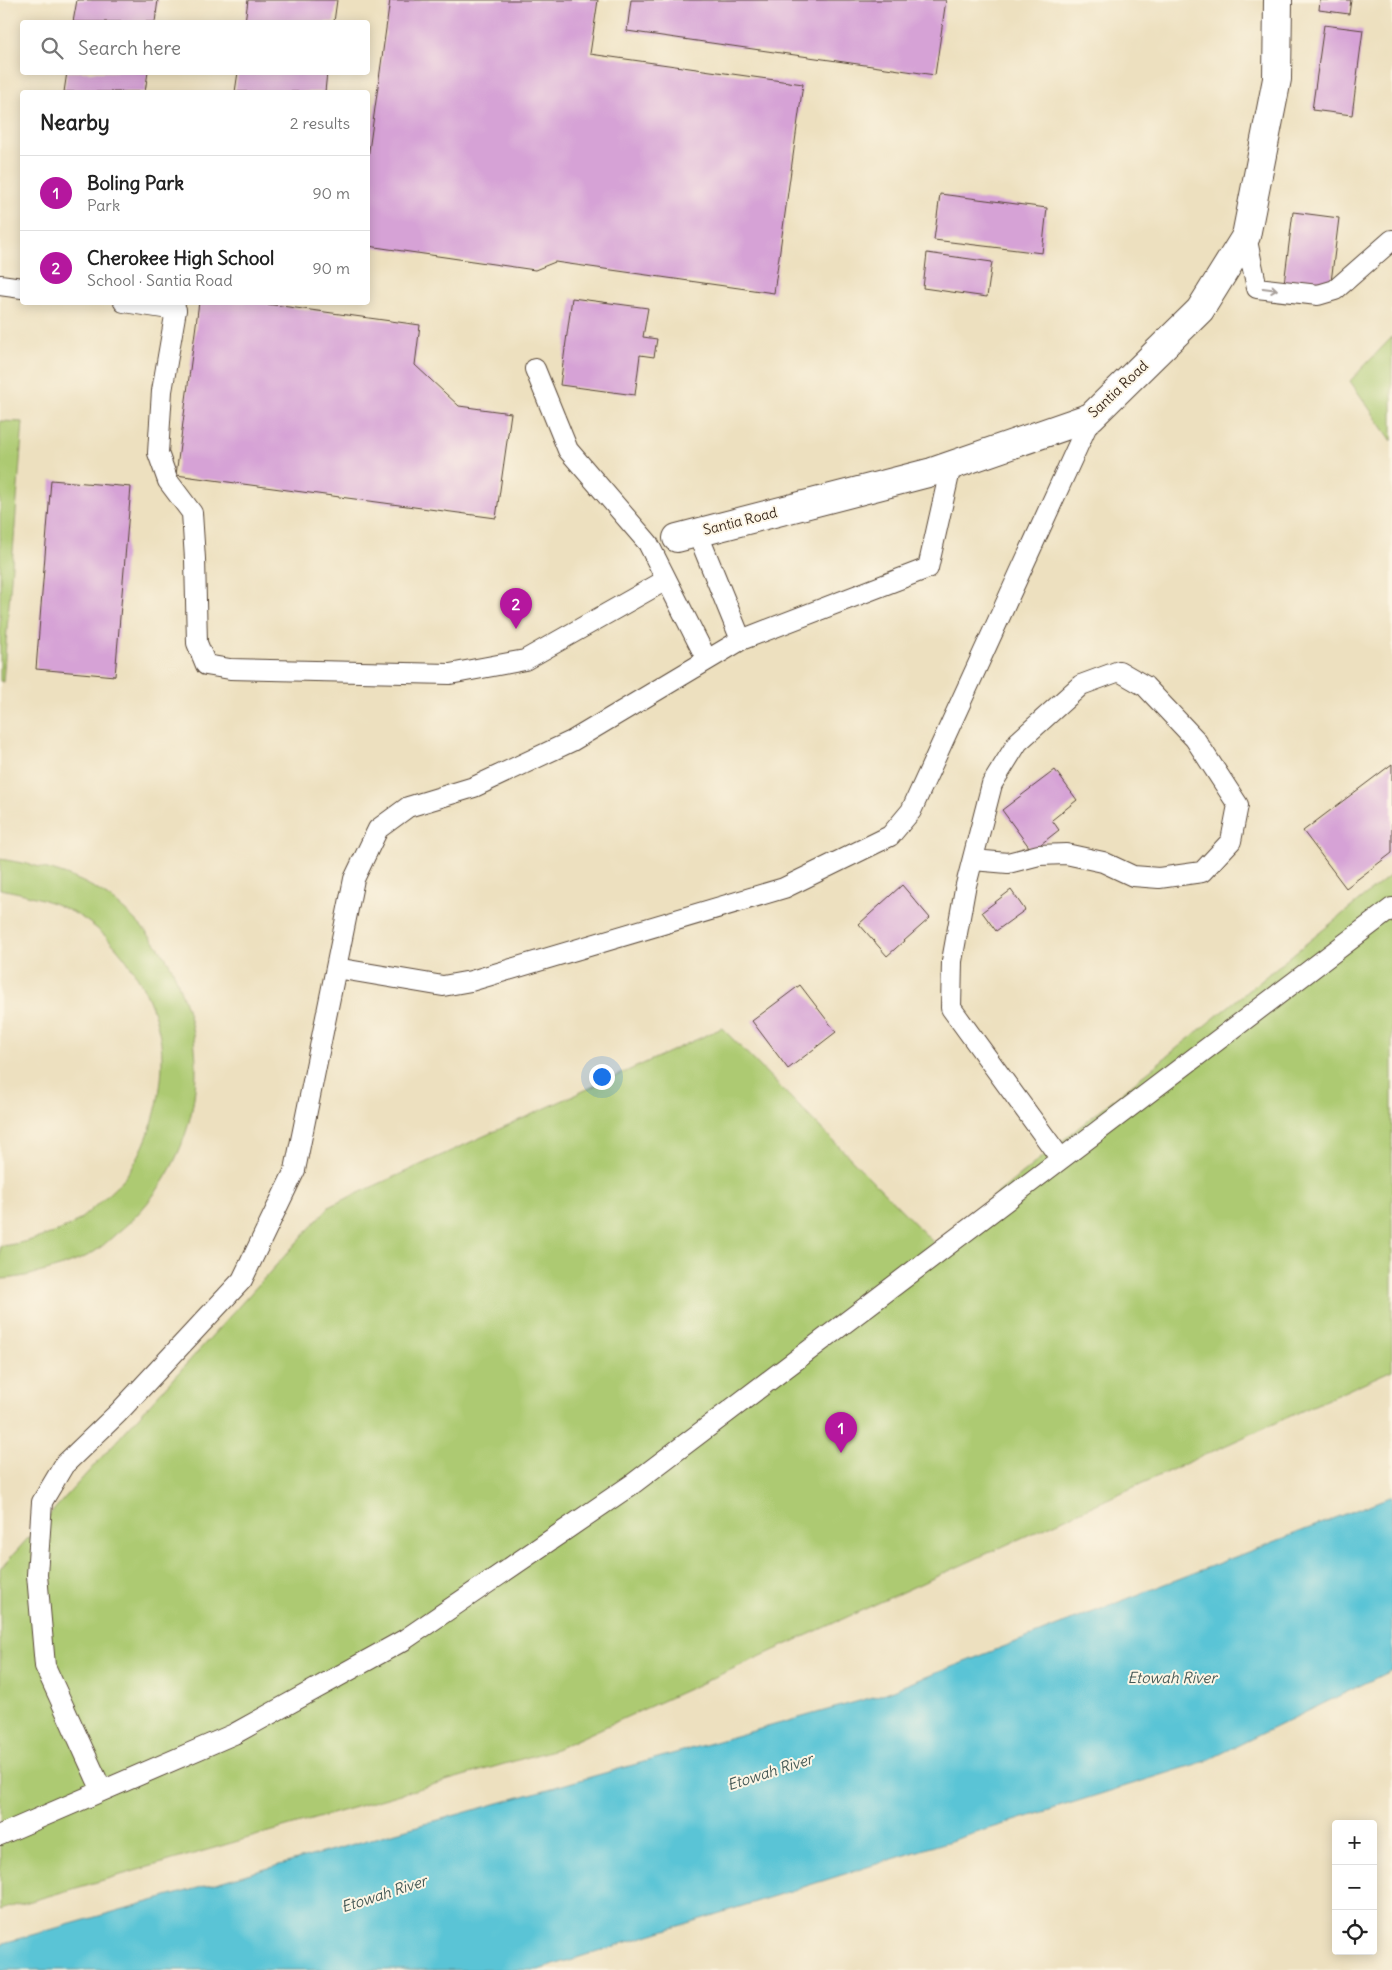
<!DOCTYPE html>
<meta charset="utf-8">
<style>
:root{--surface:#fff;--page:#f6f6f6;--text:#222;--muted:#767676;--line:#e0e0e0;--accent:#b5179e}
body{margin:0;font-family:Delius,sans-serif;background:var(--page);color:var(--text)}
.controls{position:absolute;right:15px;bottom:15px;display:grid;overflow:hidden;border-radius:5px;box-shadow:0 2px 12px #0003}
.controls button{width:45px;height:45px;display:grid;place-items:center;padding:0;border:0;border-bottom:1px solid var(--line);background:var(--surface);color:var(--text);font:25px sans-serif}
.you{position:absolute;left:601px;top:1076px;width:18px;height:18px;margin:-12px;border:4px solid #fff;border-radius:50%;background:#1a73e8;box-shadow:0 0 0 8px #1a73e833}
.badge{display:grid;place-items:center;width:32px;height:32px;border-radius:50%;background:var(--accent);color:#fff;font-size:16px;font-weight:700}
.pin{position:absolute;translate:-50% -41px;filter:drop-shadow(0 1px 2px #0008)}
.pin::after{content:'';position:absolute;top:26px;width:18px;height:15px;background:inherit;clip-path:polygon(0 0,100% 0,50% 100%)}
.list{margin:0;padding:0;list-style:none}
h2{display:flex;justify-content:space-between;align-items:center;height:65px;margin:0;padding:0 20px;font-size:21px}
h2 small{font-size:16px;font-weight:400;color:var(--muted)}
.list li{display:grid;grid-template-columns:32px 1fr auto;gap:15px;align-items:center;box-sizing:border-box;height:75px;padding:0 20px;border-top:1px solid var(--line)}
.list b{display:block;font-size:19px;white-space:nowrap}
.list p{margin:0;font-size:16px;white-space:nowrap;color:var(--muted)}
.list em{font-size:16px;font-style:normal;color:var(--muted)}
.icon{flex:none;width:28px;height:28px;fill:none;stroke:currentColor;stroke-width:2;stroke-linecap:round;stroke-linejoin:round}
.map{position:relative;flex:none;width:1392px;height:1970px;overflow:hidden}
.search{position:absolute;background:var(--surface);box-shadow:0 2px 12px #0003;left:20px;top:20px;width:350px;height:55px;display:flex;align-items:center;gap:12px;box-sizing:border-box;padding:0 18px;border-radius:5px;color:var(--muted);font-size:19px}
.panel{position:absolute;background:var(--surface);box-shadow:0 2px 12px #0003;left:20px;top:90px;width:350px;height:215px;border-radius:5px}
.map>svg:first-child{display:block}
</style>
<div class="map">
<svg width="1392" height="1970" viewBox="0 0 1392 1970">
<rect width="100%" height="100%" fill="#fcf5e5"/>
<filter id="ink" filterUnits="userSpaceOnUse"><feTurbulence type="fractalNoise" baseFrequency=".02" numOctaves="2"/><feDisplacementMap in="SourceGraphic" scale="10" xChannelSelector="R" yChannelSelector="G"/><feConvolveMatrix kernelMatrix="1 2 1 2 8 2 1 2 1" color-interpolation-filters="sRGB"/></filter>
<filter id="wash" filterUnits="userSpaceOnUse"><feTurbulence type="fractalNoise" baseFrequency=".0096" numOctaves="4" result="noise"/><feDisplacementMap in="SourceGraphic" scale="20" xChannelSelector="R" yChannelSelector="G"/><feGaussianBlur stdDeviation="1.12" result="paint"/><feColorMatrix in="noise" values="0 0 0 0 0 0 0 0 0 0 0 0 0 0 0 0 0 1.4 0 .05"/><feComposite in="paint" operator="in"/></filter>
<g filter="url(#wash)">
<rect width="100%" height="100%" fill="#ede0bf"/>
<path fill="#adca72" stroke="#747a48" d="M 1392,337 L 1392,441 L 1350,381 Z
M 0,421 L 23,422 L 3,682 L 0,681 Z
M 0,859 C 42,866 81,875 115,902 C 135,918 154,939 168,961 C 174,970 177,982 181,992 C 216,1077 188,1176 117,1233 C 109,1240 102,1247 94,1252 C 74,1265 23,1279 0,1279 L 0,1246 C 18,1245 56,1234 73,1224 C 80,1220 87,1213 93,1208 C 104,1198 117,1187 126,1176 C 152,1141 166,1086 161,1043 C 155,998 127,951 91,924 C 64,904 33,895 0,889 Z
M 1392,874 L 1392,1370 L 556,1749 L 0,1910 L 0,1569 L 330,1206 L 722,1028 L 935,1244 Z"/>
<path fill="#5ac4d6" stroke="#4a777a" d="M 1392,1496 L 1392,1670 L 1206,1761 L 538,1970 L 0,1970 L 0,1944 L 877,1696 Z"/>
<g id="blocks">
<path fill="#d6a2d6" d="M 77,0 L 158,0 L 155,22 L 73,22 Z
M 248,0 L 337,0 L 334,22 L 245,22 Z
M 390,0 L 598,0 L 590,54 L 803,84 L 774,293 L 555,262 L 535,270 L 368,246 L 368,158 Z
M 631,0 L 946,0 L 935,75 L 627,31 Z
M 1320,0 L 1351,0 L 1349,14 L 1319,10 Z
M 1324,25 L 1363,30 L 1352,115 L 1312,110 Z
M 67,72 L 148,72 L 145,92 L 64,92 Z
M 238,72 L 327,72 L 325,92 L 235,92 Z
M 940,194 L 1047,208 L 1042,253 L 934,240 Z
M 1293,212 L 1339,218 L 1330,290 L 1284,284 Z
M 927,253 L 992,262 L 987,297 L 923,288 Z
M 572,298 L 648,308 L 643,337 L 657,339 L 654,357 L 640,355 L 635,395 L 560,385 Z
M 199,302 L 252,302 L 420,325 L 415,365 L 459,406 L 511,413 L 496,518 L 176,475 Z
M 51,480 L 131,487 L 115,676 L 36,669 Z
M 1392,764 L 1392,853 L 1346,888 L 1303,831 Z
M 1055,770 L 1077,800 L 1052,820 L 1059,830 L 1032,851 L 1002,810 Z
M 902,885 L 930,918 L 887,956 L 859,924 Z
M 1011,890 L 1025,910 L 996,931 L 982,912 Z
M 800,985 L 836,1032 L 788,1069 L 752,1021 Z"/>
</g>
</g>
<g filter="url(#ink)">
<use href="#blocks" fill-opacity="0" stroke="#564536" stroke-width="1"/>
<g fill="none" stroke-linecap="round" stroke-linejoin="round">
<g stroke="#564536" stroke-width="22">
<path id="service" d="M 1246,236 L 1257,288 L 1318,295 L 1335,290 L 1392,240
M 0,285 L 22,288
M 124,302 L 176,310 L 162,391 L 158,453 L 168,481 L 192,513 L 195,559 L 197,643 L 206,665 L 230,669 L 450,674 L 525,660 L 666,580
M 535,369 L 568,450 L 648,543 L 707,660
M 697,532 L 741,640
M 973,860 L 1008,863 L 1039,855 L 1066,854 L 1103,862 L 1133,876 L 1159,878 L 1202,872 L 1231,841 L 1238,805 L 1195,739 L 1145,686 L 1119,671 L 1081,685 L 1018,742 L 992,784 L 965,889 L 952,961 L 951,1008 L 1061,1159
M 336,968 L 443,986 L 471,981 L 784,888 L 890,836 L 911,811 L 1091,417
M 102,1791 L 45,1666 L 37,1575 L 42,1502 L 64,1465 L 118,1413 L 242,1280 L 295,1170 L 354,879 L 378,829 L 408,807 L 474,787 L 572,741 L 741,640 L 928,568 L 951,466
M 0,1835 L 234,1734 L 404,1640 L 634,1483 L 1392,908"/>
</g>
<g stroke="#564536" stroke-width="30">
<path id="minor" d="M 677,538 L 932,472 L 1091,417 L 1200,310 L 1246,236 L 1277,79 L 1278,0"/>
</g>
<use href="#service" stroke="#fff" stroke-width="20"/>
<use href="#minor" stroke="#fff" stroke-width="28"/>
</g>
<defs><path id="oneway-shaft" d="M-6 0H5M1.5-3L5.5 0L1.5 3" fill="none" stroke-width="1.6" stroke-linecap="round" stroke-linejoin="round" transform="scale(1.25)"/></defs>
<use stroke="#a79f9a" href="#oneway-shaft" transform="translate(1270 289) rotate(7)"/>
</g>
<g text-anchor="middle" stroke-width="4" stroke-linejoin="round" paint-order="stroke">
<g font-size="14" fill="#3b2a1e" stroke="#fcf5e5">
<text transform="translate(1118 389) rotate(-43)" y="5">Santia Road</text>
<text transform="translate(740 521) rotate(-14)" y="5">Santia Road</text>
</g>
<g font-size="15" font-style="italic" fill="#445855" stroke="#fcf5e5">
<text x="1172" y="1683">Etowah River</text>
<text transform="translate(770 1772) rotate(-18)" y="5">Etowah River</text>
<text transform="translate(384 1894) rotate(-18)" y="5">Etowah River</text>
</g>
</g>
</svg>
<div class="controls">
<button>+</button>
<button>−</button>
<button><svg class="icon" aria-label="locate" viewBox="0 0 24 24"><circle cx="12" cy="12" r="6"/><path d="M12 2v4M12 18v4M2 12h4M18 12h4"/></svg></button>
</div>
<div class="you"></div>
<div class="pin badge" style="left:841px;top:1453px">1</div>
<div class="pin badge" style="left:516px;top:629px">2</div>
<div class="search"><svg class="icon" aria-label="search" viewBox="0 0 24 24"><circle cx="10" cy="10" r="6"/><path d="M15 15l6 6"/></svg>Search here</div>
<section class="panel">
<h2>Nearby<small>2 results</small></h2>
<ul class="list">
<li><span class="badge">1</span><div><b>Boling Park</b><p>Park</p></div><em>90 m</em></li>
<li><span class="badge">2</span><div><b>Cherokee High School</b><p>School · Santia Road</p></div><em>90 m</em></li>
</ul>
</section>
</div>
